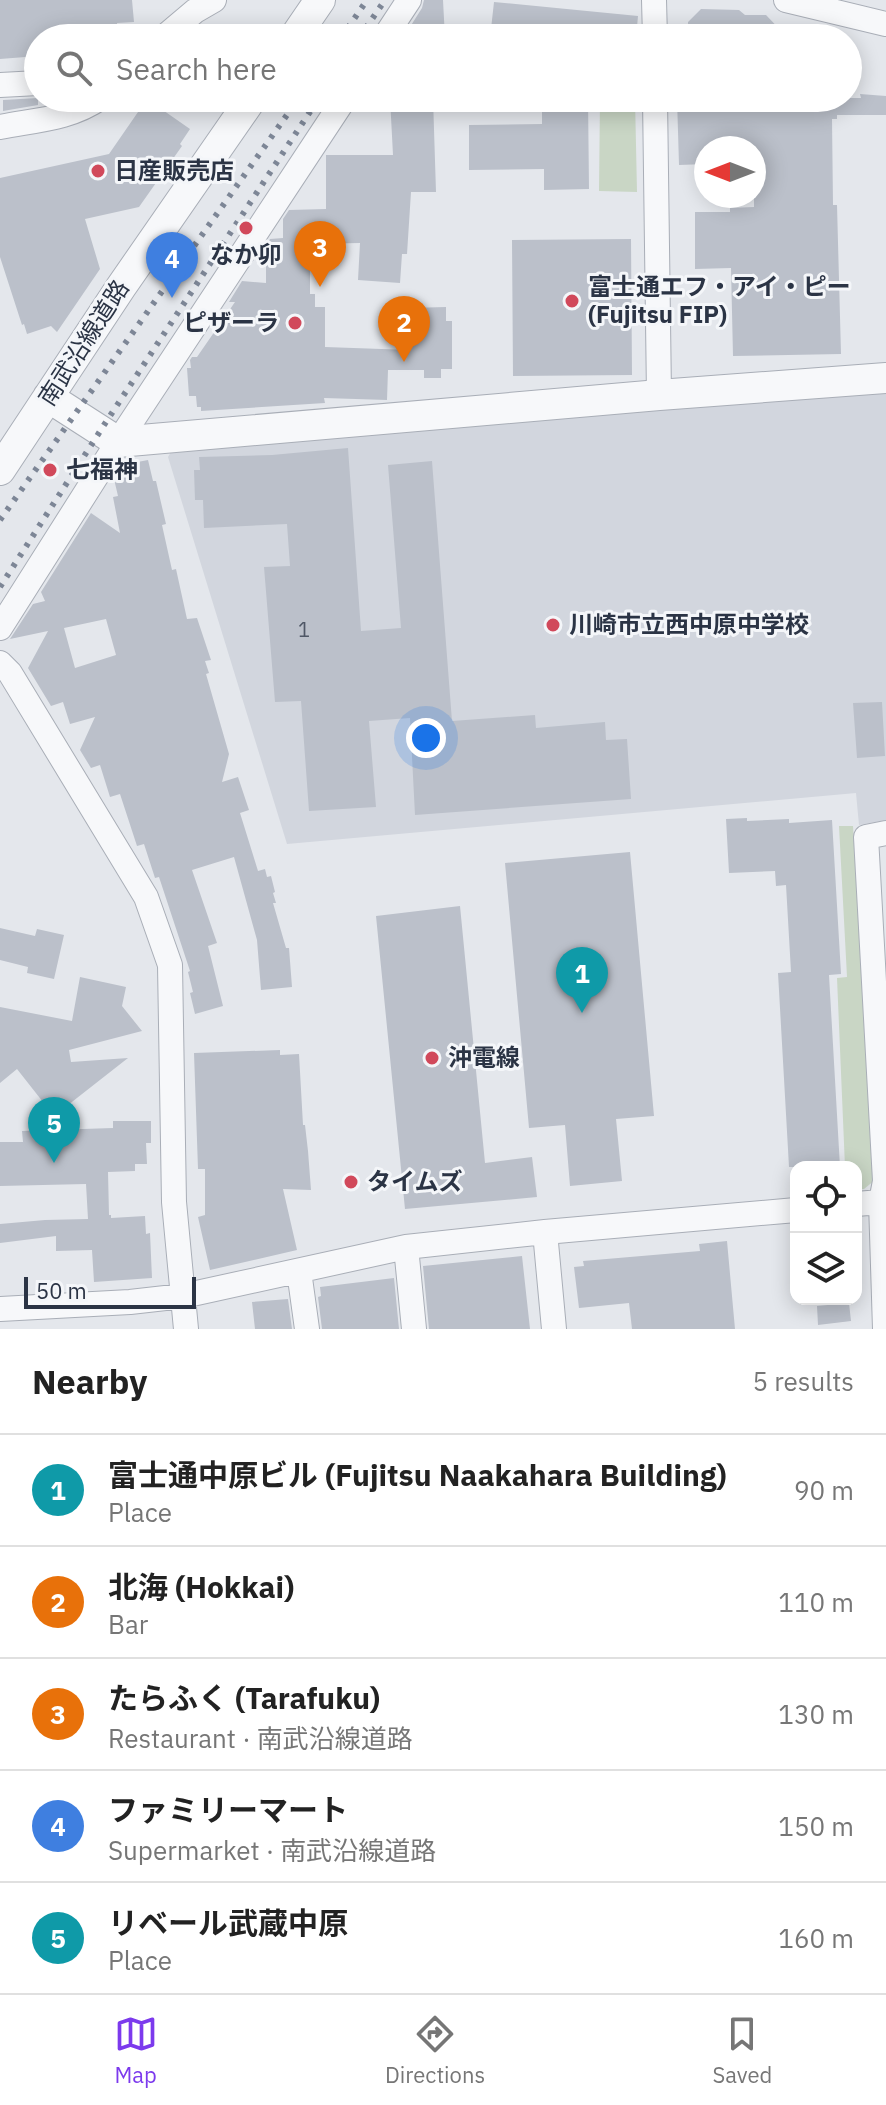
<!DOCTYPE html>
<meta charset="utf-8">
<style>
:root{--surface:#fff;--page:#f6f6f6;--text:#222;--muted:#767676;--line:#e0e0e0;--accent:#7c3aed}
body{margin:0;font-family:"IBM Plex Sans","Noto Sans JP",sans-serif;background:var(--page);color:var(--text)}
.controls{position:absolute;right:24px;bottom:24px;display:grid;overflow:hidden;border-radius:16px;box-shadow:0 4px 20px #0003}
.controls button{width:72px;height:72px;display:grid;place-items:center;padding:0;border:0;border-bottom:2px solid var(--line);background:var(--surface);color:var(--text);font:40px sans-serif}
.compass{position:absolute;left:694px;top:136px;width:72px;height:72px;border-radius:50%;background:var(--surface);box-shadow:0 4px 20px #0003;rotate:270deg}
.scale{position:absolute;left:24px;bottom:20px;width:172px;box-sizing:border-box;padding-left:8px;border:4px solid #2b3445;border-top:0;font-size:22px;line-height:28px;white-space:nowrap;color:#2b3445;-webkit-text-stroke:6px #f4f6f9;paint-order:stroke}
.you{position:absolute;left:426px;top:738px;width:28px;height:28px;margin:-20px;border:6px solid #fff;border-radius:50%;background:#1a73e8;box-shadow:0 0 0 12px #1a73e833}
.badge{display:grid;place-items:center;width:52px;height:52px;border-radius:50%;background:var(--accent);color:#fff;font-size:26px;font-weight:700}
.pin{position:absolute;translate:-50% -66px;filter:drop-shadow(0 2px 4px #0008)}
.pin::after{content:'';position:absolute;top:42px;width:28px;height:24px;background:inherit;clip-path:polygon(0 0,100% 0,50% 100%)}
.list{margin:0;padding:0;list-style:none}
h2{display:flex;justify-content:space-between;align-items:center;height:104px;margin:0;padding:0 32px;font-size:34px}
h2 small{font-size:26px;font-weight:400;color:var(--muted)}
.list li{display:grid;grid-template-columns:52px 1fr auto;gap:24px;align-items:center;box-sizing:border-box;height:112px;padding:0 32px;border-top:2px solid var(--line)}
.list b{display:block;font-size:30px;white-space:nowrap}
.list p{margin:0;font-size:26px;white-space:nowrap;color:var(--muted)}
.list em{font-size:26px;font-style:normal;color:var(--muted)}
.icon{flex:none;width:44px;height:44px;fill:none;stroke:currentColor;stroke-width:2;stroke-linecap:round;stroke-linejoin:round}
.map{position:relative;flex:none;width:886px;height:1329px;overflow:hidden}
.search{position:absolute;background:var(--surface);box-shadow:0 4px 20px #0003;left:24px;right:24px;top:24px;height:88px;display:flex;align-items:center;gap:20px;box-sizing:border-box;padding:0 28px;border-radius:44px;color:var(--muted);font-size:30px}
.sheet{height:664px;background:var(--surface)}
nav{display:flex;justify-content:space-around;align-items:center;box-sizing:border-box;height:112px;border-top:2px solid var(--line);background:var(--surface);font-size:22px;color:var(--muted)}
nav a{display:grid;justify-items:center;gap:4px}
nav .on{color:var(--accent)}
.map>svg:first-child{display:block}
</style>
<div class="map">
<svg width="886" height="1329" viewBox="0 0 886 1329">
<rect width="100%" height="100%" fill="#e4e7ec"/>
<path fill="#d2d6de" d="M 886,391 L 886,820 L 859,825 L 856,793 L 287,844 L 168,457 L 175,445 Z"/>
<path fill="#c9d6c5" d="M 600,98 L 635,98 L 637,192 L 599,191 Z
M 839,826 L 853,826 L 875,1180 L 864,1189 L 856,1189 L 856,1167 L 845,1167 L 837,978 L 847,977 Z"/>
<path fill="#bbc0ca" fill-rule="evenodd" d="M 0,0 L 132,0 L 134,22 L 117,23 L 118,35 L 114,35 L 114,38 L 38,38 L 38,56 L 0,59 Z
M 424,0 L 443,0 L 445,38 L 403,38 L 422,8 Z
M 494,2 L 638,16 L 636,38 L 490,38 Z
M 701,9 L 739,10 L 745,15 L 766,15 L 788,38 L 688,38 L 688,22 Z
M 860,94 L 886,96 L 886,115 L 837,115 L 837,119 L 832,119 L 833,205 L 837,205 L 841,354 L 733,356 L 731,268 L 695,269 L 695,212 L 730,212 L 730,208 L 754,207 L 754,148 L 706,148 L 706,164 L 679,165 L 677,98 L 861,98 Z
M 38,98 L 38,105 L 3,111 L 3,100 Z
M 390,98 L 433,98 L 436,192 L 411,192 L 407,254 L 402,254 L 400,283 L 358,280 L 360,243 L 310,244 L 310,294 L 315,294 L 315,307 L 325,307 L 325,347 L 410,350 L 409,308 L 446,307 L 446,321 L 452,321 L 452,369 L 441,369 L 441,378 L 424,378 L 424,370 L 388,370 L 387,400 L 324,398 L 325,403 L 201,411 L 201,407 L 197,407 L 196,396 L 189,396 L 187,368 L 191,368 L 190,360 L 192,357 L 197,357 L 235,302 L 229,302 L 242,281 L 266,283 L 266,246 L 270,239 L 283,238 L 283,219 L 289,210 L 326,209 L 326,155 L 393,155 Z
M 542,98 L 588,98 L 589,189 L 544,190 L 544,169 L 469,170 L 469,125 L 542,124 Z
M 147,99 L 190,129 L 180,144 L 182,146 L 139,207 L 85,219 L 100,269 L 57,332 L 51,326 L 27,334 L 24,324 L 22,325 L 0,257 L 0,178 L 109,154 Z
M 631,239 L 632,375 L 513,376 L 512,240 Z
M 348,448 L 361,631 L 401,628 L 388,465 L 432,461 L 452,721 L 535,715 L 536,728 L 605,722 L 606,740 L 627,739 L 631,799 L 415,815 L 410,718 L 369,721 L 376,807 L 309,811 L 301,701 L 275,702 L 264,567 L 290,566 L 287,524 L 204,528 L 203,500 L 195,500 L 194,470 L 200,470 L 199,457 L 272,455 Z
M 148,460 L 153,481 L 156,481 L 166,524 L 162,525 L 172,570 L 176,569 L 187,619 L 197,618 L 211,660 L 205,661 L 209,673 L 206,674 L 229,754 L 222,782 L 238,777 L 249,810 L 240,813 L 258,871 L 265,869 L 267,877 L 271,876 L 275,892 L 273,893 L 276,903 L 273,903 L 286,948 L 289,948 L 292,987 L 261,990 L 257,940 L 234,857 L 192,870 L 217,943 L 208,946 L 223,1006 L 195,1014 L 190,993 L 193,992 L 188,972 L 190,971 L 159,877 L 155,878 L 144,844 L 137,846 L 120,794 L 110,797 L 100,765 L 91,768 L 80,750 L 95,717 L 70,724 L 63,702 L 51,706 L 28,668 L 48,631 L 10,639 L 33,604 L 45,601 L 41,592 L 91,513 L 120,533 L 113,497 L 118,496 L 114,479 L 125,476 L 122,465 ZM 106,619 L 116,655 L 75,668 L 64,628 Z
M 882,702 L 885,756 L 857,758 L 853,703 Z
M 747,818 L 747,821 L 789,819 L 789,823 L 832,820 L 841,974 L 829,975 L 840,1167 L 789,1167 L 778,973 L 791,972 L 786,885 L 776,886 L 775,871 L 729,873 L 726,819 Z
M 630,852 L 654,1116 L 616,1119 L 622,1181 L 570,1186 L 565,1125 L 529,1128 L 505,863 Z
M 460,906 L 485,1163 L 532,1157 L 537,1197 L 405,1209 L 376,916 Z
M 0,928 L 35,936 L 37,929 L 64,935 L 54,979 L 27,973 L 28,967 L 0,960 Z
M 80,977 L 126,987 L 122,1006 L 142,1031 L 69,1050 L 71,1062 L 128,1058 L 54,1116 L 17,1069 L 0,1083 L 0,1007 L 72,1021 Z
M 280,1050 L 280,1055 L 299,1054 L 303,1125 L 305,1125 L 308,1151 L 311,1190 L 283,1189 L 297,1250 L 210,1270 L 198,1217 L 205,1215 L 205,1169 L 198,1169 L 194,1053 Z
M 113,1121 L 151,1121 L 151,1143 L 146,1143 L 147,1164 L 135,1164 L 135,1171 L 108,1172 L 109,1215 L 111,1215 L 111,1218 L 145,1216 L 146,1234 L 150,1233 L 152,1278 L 94,1282 L 92,1250 L 56,1251 L 56,1236 L 0,1243 L 0,1224 L 45,1220 L 88,1219 L 86,1184 L 0,1186 L 0,1142 L 23,1142 L 22,1131 L 113,1128 Z
M 727,1241 L 735,1329 L 632,1329 L 629,1303 L 579,1308 L 574,1267 L 584,1266 L 583,1261 L 700,1251 L 699,1244 Z
M 522,1256 L 530,1329 L 429,1329 L 423,1266 Z
M 394,1278 L 399,1329 L 322,1329 L 318,1297 L 321,1296 L 320,1287 Z
M 288,1299 L 292,1329 L 255,1329 L 252,1302 Z
M 849,1303 L 851,1321 L 818,1325 L 817,1306 Z"/>
<g fill="none" stroke-linecap="round" stroke-linejoin="round">
<g stroke="#a9aeb7" stroke-width="26">
<path id="minor" d="M 654,0 L 655,38
M 786,0 L 886,24
M 163,38 L 195,11 L 214,0
M 384,38 L 409,0
M 0,85 L 38,83
M 655,98 L 659,395
M 0,127 C 35,120 70,119 100,98
M 0,628 L 118,442 L 345,98
M 0,663 L 10,673 L 146,897 L 170,965 L 174,1202 L 186,1329
M 856,1204 L 881,1202
M 545,1232 L 554,1329
M 406,1247 L 414,1329
M 299,1271 L 307,1329
M 0,1309 L 130,1302 L 183,1296 L 406,1247 L 545,1232 L 796,1210
M 885,1329 L 881,1202 L 885,1181 L 866,837 L 886,833"/>
</g>
<g stroke="#a9aeb7" stroke-width="32">
<path id="tertiary" d="M 294,38 L 320,0
M 48,397 L 118,442 L 659,395 L 886,378
M 0,470 L 121,287 L 252,98"/>
</g>
<use href="#minor" stroke="#f7f8fa" stroke-width="24"/>
<use href="#tertiary" stroke="#f7f8fa" stroke-width="30"/>
<path stroke="#7d8696" stroke-width="6" stroke-dasharray="4 8" stroke-linecap="butt" d="M 341,38 L 367,0
M 359,38 L 385,0
M 0,520 L 299,98
M 0,587 L 106,422 L 319,98"/>
</g>
<g fill="#d1495b" stroke="#f4f6f9" stroke-width="3">
<circle cx="98" cy="171" r="8"/>
<circle cx="246" cy="228" r="8"/>
<circle cx="572" cy="301" r="8"/>
<circle cx="295" cy="323" r="8"/>
<circle cx="50" cy="470" r="8"/>
<circle cx="553" cy="625" r="8"/>
<circle cx="432" cy="1058" r="8"/>
<circle cx="351" cy="1182" r="8"/>
</g>
<g text-anchor="middle" stroke-width="6" stroke-linejoin="round" paint-order="stroke">
<g font-size="20" fill="#4f5766">
<text x="304" y="637">1</text>
</g>
<g font-size="24" font-weight="bold" fill="#2b3445" stroke="#f4f6f9" text-anchor="start">
<text x="114" y="179">日産販売店</text>
<text x="246" y="263" text-anchor="middle">なか卯</text>
<text x="588" y="295">富士通エフ・アイ・ピー<tspan x="588" dy="28">(Fujitsu FIP)</tspan></text>
<text x="279" y="331" text-anchor="end">ピザーラ</text>
<text x="66" y="478">七福神</text>
<text x="569" y="633">川崎市立西中原中学校</text>
<text x="448" y="1066">沖電線</text>
<text x="367" y="1190">タイムズ</text>
</g>
<g font-size="24" fill="#2b3445" stroke="#f4f6f9">
<text transform="translate(84 343) rotate(-57)" y="8">南武沿線道路</text>
</g>
</g>
</svg>
<div class="controls">
<button><svg class="icon" aria-label="locate" viewBox="0 0 24 24"><circle cx="12" cy="12" r="6"/><path d="M12 2v4M12 18v4M2 12h4M18 12h4"/></svg></button>
<button><svg class="icon" aria-label="layers" viewBox="0 0 24 24"><path d="M12 4l9 5-9 5-9-5zM3 14l9 5 9-5"/></svg></button>
</div>
<svg class="compass" viewBox="-18 -18 36 36"><path d="M0-13l5 13h-10z" fill="#e53935"/><path d="M0 13l5-13h-10z" fill="#767676"/></svg>
<div class="scale">50 m</div>
<div class="you"></div>
<div class="pin badge" style="left:582px;top:1013px;background:#0f9aa8">1</div>
<div class="pin badge" style="left:404px;top:362px;background:#e8710a">2</div>
<div class="pin badge" style="left:320px;top:287px;background:#e8710a">3</div>
<div class="pin badge" style="left:172px;top:298px;background:#3f7fe0">4</div>
<div class="pin badge" style="left:54px;top:1163px;background:#0f9aa8">5</div>
<div class="search"><svg class="icon" aria-label="search" viewBox="0 0 24 24"><circle cx="10" cy="10" r="6"/><path d="M15 15l6 6"/></svg>Search here</div>
</div>
<section class="sheet">
<h2>Nearby<small>5 results</small></h2>
<ul class="list">
<li><span class="badge" style="background:#0f9aa8">1</span><div><b>富士通中原ビル (Fujitsu Naakahara Building)</b><p>Place</p></div><em>90 m</em></li>
<li><span class="badge" style="background:#e8710a">2</span><div><b>北海 (Hokkai)</b><p>Bar</p></div><em>110 m</em></li>
<li><span class="badge" style="background:#e8710a">3</span><div><b>たらふく (Tarafuku)</b><p>Restaurant · 南武沿線道路</p></div><em>130 m</em></li>
<li><span class="badge" style="background:#3f7fe0">4</span><div><b>ファミリーマート</b><p>Supermarket · 南武沿線道路</p></div><em>150 m</em></li>
<li><span class="badge" style="background:#0f9aa8">5</span><div><b>リベール武蔵中原</b><p>Place</p></div><em>160 m</em></li>
</ul>
</section>
<nav>
<a class="on"><svg class="icon" aria-label="map" viewBox="0 0 24 24"><path d="M3 6l6-2 6 2 6-2v14l-6 2-6-2-6 2zM9 4v14M15 6v14"/></svg>Map</a>
<a><svg class="icon" aria-label="directions" viewBox="0 0 24 24"><path d="M12 3l9 9-9 9-9-9zM9 14v-3h6M13 9l2 2-2 2"/></svg>Directions</a>
<a><svg class="icon" aria-label="saved" viewBox="0 0 24 24"><path d="M7 4h10v16l-5-4-5 4z"/></svg>Saved</a>
</nav>
